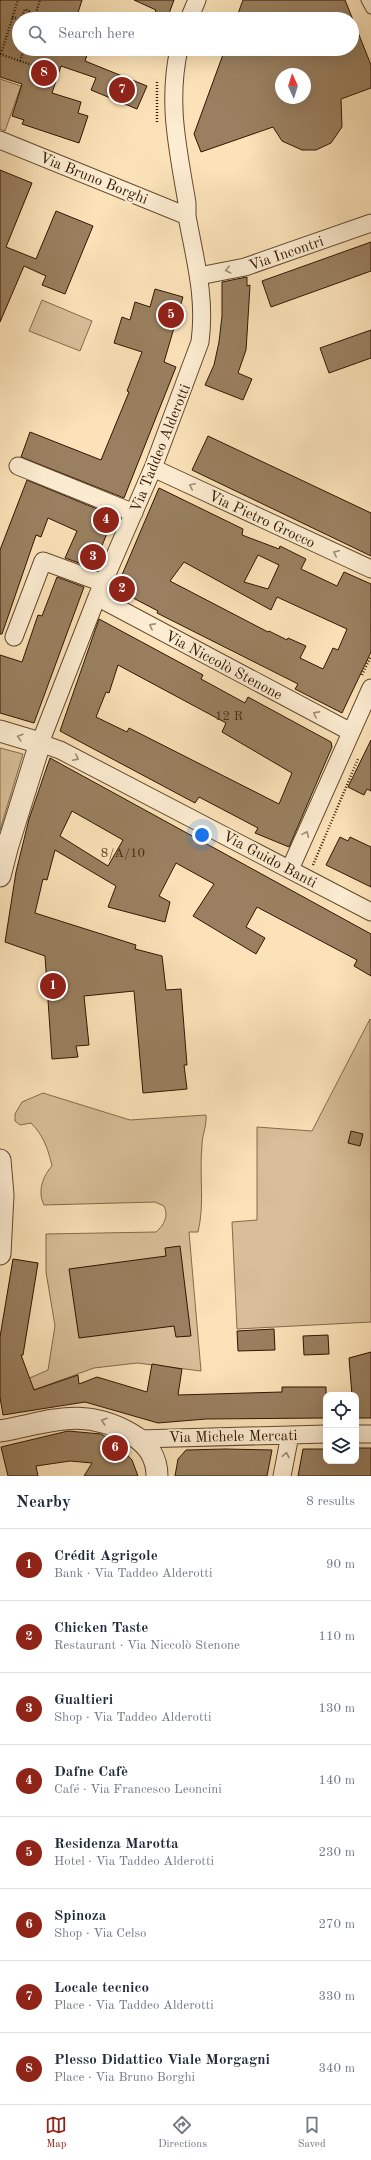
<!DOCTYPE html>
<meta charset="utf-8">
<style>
:root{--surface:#fff;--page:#f6f6f7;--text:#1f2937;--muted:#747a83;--line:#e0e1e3;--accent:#8f2418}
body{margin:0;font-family:"Old Standard TT",serif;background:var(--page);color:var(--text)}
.controls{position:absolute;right:12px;bottom:12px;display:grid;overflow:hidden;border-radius:8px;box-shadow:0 4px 16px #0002}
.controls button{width:36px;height:36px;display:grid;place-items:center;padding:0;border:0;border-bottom:1px solid var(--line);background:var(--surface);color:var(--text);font:20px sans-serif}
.compass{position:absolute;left:275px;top:68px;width:36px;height:36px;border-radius:50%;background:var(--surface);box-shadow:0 4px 16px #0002;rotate:356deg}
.you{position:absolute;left:202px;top:835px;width:14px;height:14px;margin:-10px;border:3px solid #fff;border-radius:50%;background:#1a73e8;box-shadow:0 0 0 6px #1a73e833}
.badge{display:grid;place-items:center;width:26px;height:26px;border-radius:50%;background:var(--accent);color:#fff;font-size:13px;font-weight:700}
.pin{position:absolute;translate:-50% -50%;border:2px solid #fff;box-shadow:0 1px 4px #0006}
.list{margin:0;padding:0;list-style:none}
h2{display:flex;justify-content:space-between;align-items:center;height:52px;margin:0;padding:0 16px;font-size:17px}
h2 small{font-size:13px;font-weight:400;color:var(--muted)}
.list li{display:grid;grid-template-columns:26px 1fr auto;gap:12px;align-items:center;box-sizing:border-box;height:72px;padding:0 16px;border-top:1px solid var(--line)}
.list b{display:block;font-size:15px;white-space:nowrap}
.list p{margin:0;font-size:13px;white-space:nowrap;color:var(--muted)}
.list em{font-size:13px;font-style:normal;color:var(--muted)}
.icon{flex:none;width:22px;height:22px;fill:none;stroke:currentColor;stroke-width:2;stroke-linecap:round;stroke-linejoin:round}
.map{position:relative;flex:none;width:371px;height:1476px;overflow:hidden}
.search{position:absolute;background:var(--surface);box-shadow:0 4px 16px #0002;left:12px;right:12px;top:12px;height:44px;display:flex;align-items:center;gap:10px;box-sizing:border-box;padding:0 14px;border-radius:22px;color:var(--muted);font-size:15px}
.sheet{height:628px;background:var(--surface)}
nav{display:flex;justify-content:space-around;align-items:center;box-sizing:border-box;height:56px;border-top:1px solid var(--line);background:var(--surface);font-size:11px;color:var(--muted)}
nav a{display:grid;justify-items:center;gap:2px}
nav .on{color:var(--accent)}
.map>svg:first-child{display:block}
</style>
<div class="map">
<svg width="371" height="1476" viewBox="0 0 371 1476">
<rect width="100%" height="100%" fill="#fbe2b8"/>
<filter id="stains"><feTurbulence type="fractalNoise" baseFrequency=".005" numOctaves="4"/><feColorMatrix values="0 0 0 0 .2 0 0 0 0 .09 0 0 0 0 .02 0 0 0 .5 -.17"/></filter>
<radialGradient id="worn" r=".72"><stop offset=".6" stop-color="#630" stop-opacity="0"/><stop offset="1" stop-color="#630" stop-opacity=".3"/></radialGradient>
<path fill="#d8bf99" stroke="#846a4c" d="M 0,79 L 21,86 L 5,131 L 0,129 Z
M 42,300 L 92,321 L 80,351 L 29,331 Z
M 0,748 L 23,754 L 0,830 Z
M 370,1019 L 371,1322 L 237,1329 L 232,1222 L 257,1220 L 257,1127 L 312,1131 Z
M 43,1093 L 130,1120 L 206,1115 C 207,1126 202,1135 202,1145 C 199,1175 205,1203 198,1232 L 189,1232 L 201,1371 L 137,1363 L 94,1368 L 1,1402 L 0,1391 L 48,1370 L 55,1326 L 46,1272 L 46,1234 L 156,1232 C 164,1225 169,1216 164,1206 L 155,1202 L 44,1205 C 37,1191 43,1176 52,1166 C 48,1149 44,1136 31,1123 L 20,1125 L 15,1121 L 15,1114 L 22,1102 Z"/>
<path fill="#9a8060" stroke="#301600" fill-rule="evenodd" d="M 0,0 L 82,0 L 76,19 L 19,19 L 19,49 L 89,49 L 85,61 L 147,86 L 137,109 L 91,90 L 96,78 L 61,66 L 52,93 L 81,102 L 78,113 L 88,116 L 79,143 L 22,124 L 24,120 L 12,116 L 22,84 L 0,77 Z
M 134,0 L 174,0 L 167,19 L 154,15 L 156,10 Z
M 243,0 L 345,0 L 371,65 L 371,88 L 341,99 L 342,127 L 331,143 L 316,150 L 302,150 L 282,141 L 273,127 L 201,152 L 194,134 L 225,49 L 352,49 L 352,19 L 236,19 ZM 281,74 L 305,74 L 305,98 L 281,98 Z
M 0,170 L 32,183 L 6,247 L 36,259 L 56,211 L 93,226 L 65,294 L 42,285 L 46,276 L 24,266 L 0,322 Z
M 371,242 L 371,271 L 271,307 L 262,281 Z
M 247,277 L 247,286 L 250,285 L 247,335 L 246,350 L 238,373 L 252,379 L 243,400 L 205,385 L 214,365 L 219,342 L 222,316 L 222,282 Z
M 155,289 L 183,297 L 164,362 L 176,367 L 124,498 L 21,457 L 30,432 L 101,460 L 129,392 L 127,391 L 142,352 L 114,343 L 122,317 L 130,320 L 135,302 L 150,307 Z
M 371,330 L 371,358 L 329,373 L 320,348 Z
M 208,436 L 371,513 L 371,556 L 192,470 Z
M 27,480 L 114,516 L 93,568 L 65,558 L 77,531 L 48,518 L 41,537 L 36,535 L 2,634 L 0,634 L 0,550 Z
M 159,488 L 243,529 L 242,535 L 279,549 L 280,546 L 306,559 L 301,569 L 337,586 L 344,572 L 371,584 L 371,652 L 342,713 L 295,689 L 298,684 L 157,613 L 158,611 L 116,589 ZM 258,555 L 279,565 L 268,589 L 244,582 ZM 184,562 L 271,610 L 277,597 L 347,629 L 338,650 L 333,648 L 323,669 L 300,658 L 306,646 L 288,638 L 287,640 L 269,631 L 268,632 L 170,581 Z
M 57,577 L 84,587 L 34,723 L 0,713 L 0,655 L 22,662 L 38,615 L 42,616 Z
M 99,619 L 203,675 L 201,679 L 245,703 L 248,697 L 331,742 L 332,747 L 289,847 L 255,833 L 258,828 L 199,797 L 195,803 L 60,731 ZM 118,665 L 226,723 L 222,732 L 292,773 L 279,804 L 129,728 L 127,732 L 96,717 L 106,692 L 109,693 Z
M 371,740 L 371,791 L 367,789 L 364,795 L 348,787 Z
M 50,758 L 371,934 L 371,976 L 354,966 L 357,960 L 257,907 L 246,927 L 265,938 L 256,954 L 193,916 L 214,884 L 176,863 L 159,896 L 170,902 L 165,922 L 108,907 L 116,886 L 55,850 L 47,880 L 43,879 L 35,913 L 136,945 L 135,949 L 162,956 L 166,990 L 181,989 L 187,1065 L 184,1065 L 187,1089 L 143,1093 L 134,991 L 84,996 L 89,1045 L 76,1046 L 78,1057 L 52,1059 L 45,956 L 5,942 L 16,872 L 29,819 ZM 72,811 L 123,840 L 108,866 L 60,836 Z
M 340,837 L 348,841 L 350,837 L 371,847 L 371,887 L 326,865 Z
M 351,1131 L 363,1134 L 360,1146 L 348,1143 Z
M 180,1246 L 191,1336 L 176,1337 L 174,1326 L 79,1338 L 69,1269 L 166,1256 L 165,1248 Z
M 13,1259 L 38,1263 L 23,1355 L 21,1355 L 34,1390 L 78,1375 L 79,1384 L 97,1377 L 147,1392 L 152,1364 L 182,1369 L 178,1395 L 282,1392 L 282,1387 L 326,1387 L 326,1418 L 206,1419 L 158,1423 L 85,1402 L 3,1415 L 0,1397 L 0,1337 Z
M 274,1329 L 275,1350 L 238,1351 L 237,1331 Z
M 328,1335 L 329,1354 L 304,1355 L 303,1336 Z
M 371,1352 L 371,1418 L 356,1418 L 356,1395 L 352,1395 L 349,1358 Z
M 68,1431 L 101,1434 L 116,1443 L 132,1460 L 138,1476 L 84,1476 L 92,1463 L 70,1461 L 36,1466 L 38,1476 L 8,1476 L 1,1447 Z
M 356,1448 L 371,1448 L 371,1476 L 298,1476 L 303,1449 L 326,1449 L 326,1461 L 356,1461 Z
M 225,1449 L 272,1450 L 267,1476 L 175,1476 L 178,1459 L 186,1450 Z"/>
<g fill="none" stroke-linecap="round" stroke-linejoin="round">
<g stroke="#63492e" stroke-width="11">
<path id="service" d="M 366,0 L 371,9"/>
</g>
<g stroke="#63492e" stroke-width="19">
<path id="minor" d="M 189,19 L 197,0
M 179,49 C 167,103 178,149 187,203 L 187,216 C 195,260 206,297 200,342 L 153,468 L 97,597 L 40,743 L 60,750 L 371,912
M 0,140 L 187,216
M 199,276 L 245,267 L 371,223
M 18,466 L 134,513
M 153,468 L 371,569
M 97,597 L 351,732
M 14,637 L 43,561 L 103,583
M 290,869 L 371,688
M 356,1434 L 371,1434
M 139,1439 L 326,1434
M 282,1476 L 290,1435"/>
</g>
<g stroke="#63492e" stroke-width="23">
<path id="tertiary" d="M 0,731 L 40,743 L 8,845 L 0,876
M 0,1160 L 3,1195 L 0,1254
M 0,1431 C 51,1422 82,1406 131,1434 C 147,1443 157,1457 157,1476"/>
</g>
<path stroke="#301600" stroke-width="2.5" stroke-dasharray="1 2" stroke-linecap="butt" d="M 12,17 L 19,19
M 21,19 L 25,9 L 29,11 L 26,19
M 34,19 L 40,0
M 0,54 L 58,74
M 1,54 L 18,0
M 20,61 L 24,49
M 51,72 L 54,65
M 157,82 L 157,123
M 362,675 L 371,656
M 313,865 L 358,759"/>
<use href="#service" stroke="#fcecd1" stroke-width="9"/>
<use href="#minor" stroke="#fcecd1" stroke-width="17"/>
<use href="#tertiary" stroke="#fcecd1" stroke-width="21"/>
</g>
<defs><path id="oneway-chevron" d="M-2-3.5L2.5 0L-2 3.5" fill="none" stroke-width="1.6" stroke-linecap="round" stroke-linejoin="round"/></defs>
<g stroke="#a08c73">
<use href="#oneway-chevron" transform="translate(228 270) rotate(169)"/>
<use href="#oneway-chevron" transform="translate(192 486) rotate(-155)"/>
<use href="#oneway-chevron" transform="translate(336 553) rotate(-155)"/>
<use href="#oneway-chevron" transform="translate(152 626) rotate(-152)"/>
<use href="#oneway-chevron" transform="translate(316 714) rotate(-152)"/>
<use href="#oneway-chevron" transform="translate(20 737) rotate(-163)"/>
<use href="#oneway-chevron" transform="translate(76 758) rotate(27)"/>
<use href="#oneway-chevron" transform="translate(306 834) rotate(-66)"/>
<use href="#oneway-chevron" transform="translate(104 1421) rotate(-161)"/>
<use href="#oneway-chevron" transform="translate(286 1455) rotate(-79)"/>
</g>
<g text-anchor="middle" stroke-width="4" stroke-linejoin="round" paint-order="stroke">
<g font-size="13" fill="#4a3018">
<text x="229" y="720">12 R</text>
<text x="123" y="857">8/A/10</text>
</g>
<g font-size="15" fill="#301600" stroke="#fcecd1">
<text transform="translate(94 178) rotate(22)" y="5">Via Bruno Borghi</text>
<text transform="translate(286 253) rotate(-19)" y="5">Via Incontri</text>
<text transform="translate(160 448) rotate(-68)" y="5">Via Taddeo Alderotti</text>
<text transform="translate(262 519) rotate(25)" y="5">Via Pietro Grocco</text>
<text transform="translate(224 665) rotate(28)" y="5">Via Niccolò Stenone</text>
<text transform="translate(270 859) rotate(28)" y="5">Via Guido Banti</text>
<text transform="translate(233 1436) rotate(-1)" y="5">Via Michele Mercati</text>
</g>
</g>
<rect width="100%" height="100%" filter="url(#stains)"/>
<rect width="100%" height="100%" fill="url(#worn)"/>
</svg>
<div class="controls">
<button><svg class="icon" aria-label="locate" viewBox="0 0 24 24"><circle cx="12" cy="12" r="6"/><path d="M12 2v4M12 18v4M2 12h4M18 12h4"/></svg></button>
<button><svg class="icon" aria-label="layers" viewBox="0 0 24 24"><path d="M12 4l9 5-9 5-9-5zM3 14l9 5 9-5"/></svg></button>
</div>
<svg class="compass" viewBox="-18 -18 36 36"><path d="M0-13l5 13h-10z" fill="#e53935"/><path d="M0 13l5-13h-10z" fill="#747a83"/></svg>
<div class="you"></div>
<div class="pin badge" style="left:53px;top:986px">1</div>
<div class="pin badge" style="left:122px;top:589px">2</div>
<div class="pin badge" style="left:93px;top:557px">3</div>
<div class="pin badge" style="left:106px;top:520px">4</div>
<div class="pin badge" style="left:171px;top:315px">5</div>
<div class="pin badge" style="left:115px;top:1448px">6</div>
<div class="pin badge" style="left:122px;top:90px">7</div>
<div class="pin badge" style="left:44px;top:73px">8</div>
<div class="search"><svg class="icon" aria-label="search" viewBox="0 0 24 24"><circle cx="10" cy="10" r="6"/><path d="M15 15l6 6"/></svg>Search here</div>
</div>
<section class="sheet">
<h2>Nearby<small>8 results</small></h2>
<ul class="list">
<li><span class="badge">1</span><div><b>Crédit Agrigole</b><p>Bank · Via Taddeo Alderotti</p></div><em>90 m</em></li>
<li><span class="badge">2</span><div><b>Chicken Taste</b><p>Restaurant · Via Niccolò Stenone</p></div><em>110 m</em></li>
<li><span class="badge">3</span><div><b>Gualtieri</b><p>Shop · Via Taddeo Alderotti</p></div><em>130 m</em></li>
<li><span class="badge">4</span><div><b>Dafne Cafè</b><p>Café · Via Francesco Leoncini</p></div><em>140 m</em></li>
<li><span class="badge">5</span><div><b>Residenza Marotta</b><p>Hotel · Via Taddeo Alderotti</p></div><em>230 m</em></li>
<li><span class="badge">6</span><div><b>Spinoza</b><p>Shop · Via Celso</p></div><em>270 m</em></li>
<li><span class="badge">7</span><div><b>Locale tecnico</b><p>Place · Via Taddeo Alderotti</p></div><em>330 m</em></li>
<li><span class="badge">8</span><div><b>Plesso Didattico Viale Morgagni</b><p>Place · Via Bruno Borghi</p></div><em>340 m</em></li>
</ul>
</section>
<nav>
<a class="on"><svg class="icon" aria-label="map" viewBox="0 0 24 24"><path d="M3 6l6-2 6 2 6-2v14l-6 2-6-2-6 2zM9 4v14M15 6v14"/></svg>Map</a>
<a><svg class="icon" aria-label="directions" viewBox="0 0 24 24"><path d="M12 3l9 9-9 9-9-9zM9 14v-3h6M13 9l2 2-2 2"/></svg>Directions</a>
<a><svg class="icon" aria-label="saved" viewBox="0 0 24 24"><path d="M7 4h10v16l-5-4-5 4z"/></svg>Saved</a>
</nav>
